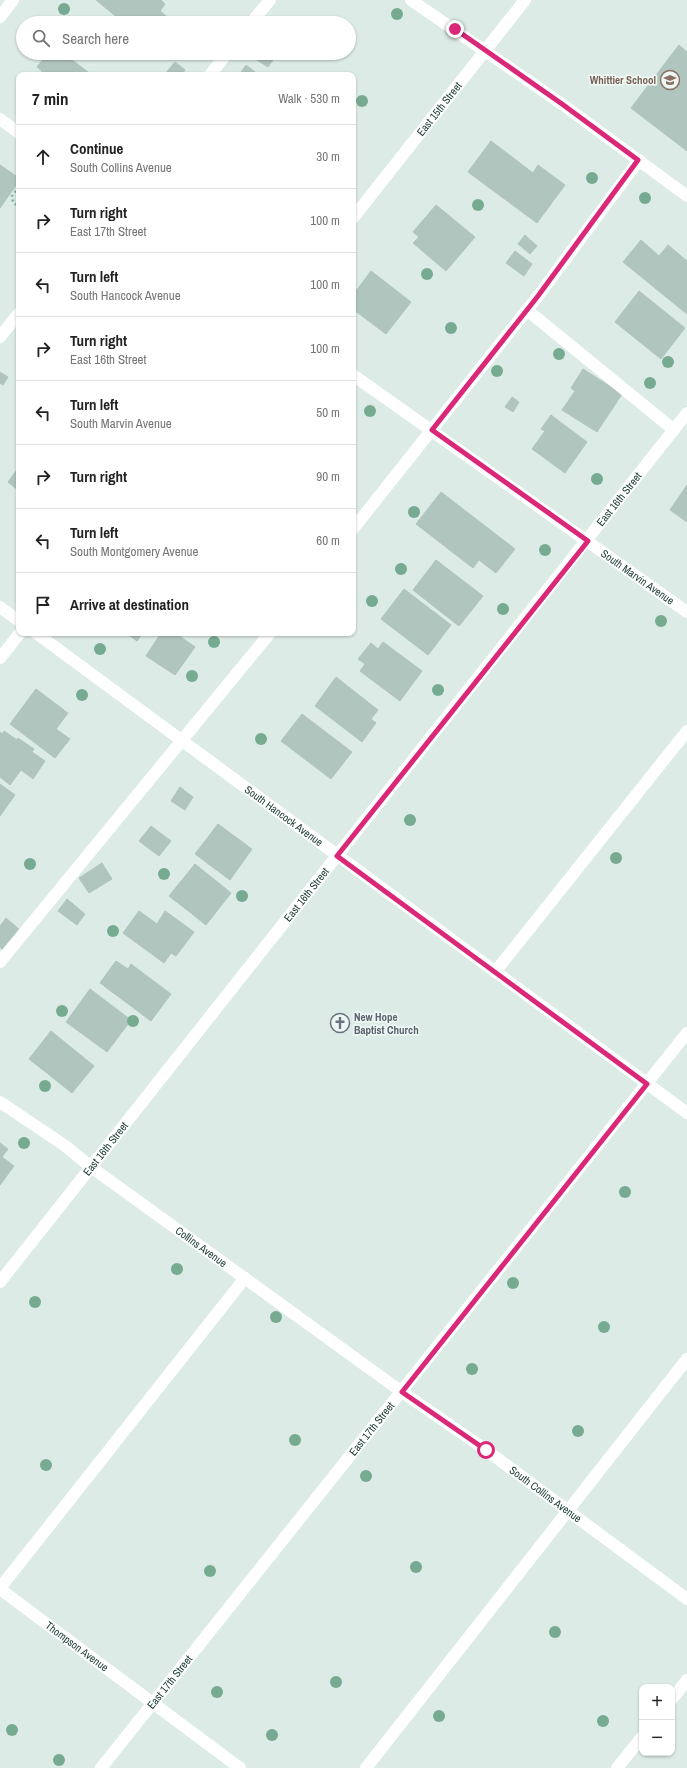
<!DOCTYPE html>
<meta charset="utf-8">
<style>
:root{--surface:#fff;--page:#f2f2f2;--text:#222;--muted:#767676;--line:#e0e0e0}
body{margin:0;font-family:"Archivo Narrow",sans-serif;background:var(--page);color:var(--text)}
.controls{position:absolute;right:12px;bottom:12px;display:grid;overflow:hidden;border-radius:8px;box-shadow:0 1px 3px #0004}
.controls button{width:36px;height:36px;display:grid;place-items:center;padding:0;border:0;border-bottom:1px solid var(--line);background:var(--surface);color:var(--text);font:20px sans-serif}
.stop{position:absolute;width:12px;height:12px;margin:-9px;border:3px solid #db2777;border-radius:50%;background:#fff}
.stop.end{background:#db2777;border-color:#fff;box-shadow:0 1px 4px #0008}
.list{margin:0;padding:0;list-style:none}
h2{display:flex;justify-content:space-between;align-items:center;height:52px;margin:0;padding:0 16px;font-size:17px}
h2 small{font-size:13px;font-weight:400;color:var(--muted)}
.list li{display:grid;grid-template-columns:26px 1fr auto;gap:12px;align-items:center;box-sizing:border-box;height:64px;padding:0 16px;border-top:1px solid var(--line)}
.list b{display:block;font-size:15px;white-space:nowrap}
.list p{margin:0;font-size:13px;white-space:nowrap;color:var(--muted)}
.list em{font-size:13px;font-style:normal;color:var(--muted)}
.icon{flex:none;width:22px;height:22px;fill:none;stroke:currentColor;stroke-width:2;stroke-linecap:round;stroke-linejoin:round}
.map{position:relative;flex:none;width:687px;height:1768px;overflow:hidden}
.search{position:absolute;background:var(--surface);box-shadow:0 1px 3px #0004;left:16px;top:16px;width:340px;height:44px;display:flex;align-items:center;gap:10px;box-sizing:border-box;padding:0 14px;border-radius:22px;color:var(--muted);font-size:15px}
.panel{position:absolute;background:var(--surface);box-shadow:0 1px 3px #0004;left:16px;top:72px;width:340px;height:564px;border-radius:8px}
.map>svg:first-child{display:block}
</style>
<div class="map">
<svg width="687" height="1768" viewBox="0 0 687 1768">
<rect width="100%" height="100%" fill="#dcebe6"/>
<path fill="#b1c5bf" stroke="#aec5be" d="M 96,0 L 161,0 L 165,4 L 160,11 L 175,23 L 116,23 L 119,19 Z
M 679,45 L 687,52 L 687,151 L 631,108 Z
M 54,53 L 63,53 L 92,75 L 39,75 L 42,71 L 37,67 L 47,54 L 51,58 Z
M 262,53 L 268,53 L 275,57 L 268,67 L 257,60 Z
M 175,62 L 185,70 L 181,75 L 166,75 L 165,74 Z
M 246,65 L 259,75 L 239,75 Z
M 491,141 L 533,173 L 538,165 L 565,185 L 537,223 L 468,172 Z
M 0,165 L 19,178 L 19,181 L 0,208 Z
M 436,205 L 475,237 L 446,271 L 413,243 L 419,237 L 413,232 Z
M 525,235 L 537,246 L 530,254 L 518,244 Z
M 641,240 L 659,256 L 668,245 L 687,261 L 687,314 L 623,262 Z
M 515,251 L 532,264 L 524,276 L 506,263 Z
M 371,271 L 411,302 L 386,334 L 354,310 L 357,306 L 353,304 L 353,295 Z
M 639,291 L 685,328 L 661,359 L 615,322 Z
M 583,369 L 622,394 L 597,432 L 562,410 L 575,391 L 571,388 Z
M 0,372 L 8,377 L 3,385 L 0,383 Z
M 512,397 L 519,402 L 513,412 L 505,407 Z
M 551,415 L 587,442 L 565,473 L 532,449 L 545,431 L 541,429 Z
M 19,467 L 19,491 L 8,482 Z
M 687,485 L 687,522 L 670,510 Z
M 441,492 L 515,549 L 496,573 L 479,560 L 473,568 L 416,524 Z
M 436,560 L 483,596 L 459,626 L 413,590 Z
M 404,589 L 451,625 L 428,655 L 381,619 Z
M 126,633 L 143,633 L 137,641 Z
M 161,633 L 175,633 L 195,647 L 175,675 L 146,656 Z
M 383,642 L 422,671 L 400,701 L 360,671 L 365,664 L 358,659 L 371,643 L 378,649 Z
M 336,677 L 378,710 L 371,719 L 376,723 L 362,742 L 315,706 Z
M 36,689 L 68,713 L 56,729 L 70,739 L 55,758 L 10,724 Z
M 302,714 L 352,752 L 331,779 L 281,741 Z
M 4,731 L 17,740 L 18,738 L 34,749 L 32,752 L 45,761 L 33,779 L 21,770 L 10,785 L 0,777 L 0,732 L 2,734 Z
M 0,784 L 15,795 L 0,816 Z
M 180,787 L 193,797 L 185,810 L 171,801 Z
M 218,824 L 252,849 L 230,880 L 195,854 Z
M 151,826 L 171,841 L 159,856 L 139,841 Z
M 102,863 L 112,879 L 89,893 L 79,878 Z
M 195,864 L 231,893 L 206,925 L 169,896 Z
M 67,899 L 85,914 L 77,925 L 58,911 Z
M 139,911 L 157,924 L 165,911 L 194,932 L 176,956 L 171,953 L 164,963 L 123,933 Z
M 6,918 L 21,931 L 4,951 L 0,947 L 0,926 Z
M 116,961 L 128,969 L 131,964 L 171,994 L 151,1021 L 100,983 Z
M 90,989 L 131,1020 L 107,1052 L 66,1022 Z
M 51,1031 L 94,1066 L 72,1093 L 29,1059 Z
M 0,1143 L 8,1149 L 2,1157 L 14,1166 L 0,1185 Z"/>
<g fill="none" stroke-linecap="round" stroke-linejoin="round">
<path stroke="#78b2a6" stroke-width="2.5" stroke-dasharray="2 3" stroke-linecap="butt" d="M 19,187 L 12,196 L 13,202 L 19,207"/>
<path stroke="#fff" stroke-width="12" d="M 251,23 L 270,0
M 210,75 L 227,53
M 527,310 L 674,430
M 0,337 L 19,313
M 353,529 L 538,296 L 639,160
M 0,962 L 270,633
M 495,972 L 687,731
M 0,1588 L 245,1278
M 366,1768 L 687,1359"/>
<g stroke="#fff" stroke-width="12">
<path d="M 411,0 L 562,104 L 687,196"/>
<path d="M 0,17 L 13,0"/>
<path d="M 0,119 L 19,133"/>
<path id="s1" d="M 353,218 L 525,0"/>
<path id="s2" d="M 353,375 L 687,612"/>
<path d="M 0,607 L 19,621"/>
<path id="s3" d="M 36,633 L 687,1113"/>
<path d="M 0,658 L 20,633"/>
<path id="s4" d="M 0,1102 L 64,1145 L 91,1167 L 402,1392 L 486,1450 L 687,1599"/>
<path id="s5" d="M 0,1589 L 240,1768"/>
<path d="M 672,1699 L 687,1680"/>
<path id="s6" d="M 101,1768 L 687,1033"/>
<path d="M 617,1768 L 642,1737"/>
</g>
<path stroke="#fff" stroke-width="12" id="s7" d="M 0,1282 L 687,413"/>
</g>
<g fill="#76ab91">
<circle cx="64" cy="9" r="6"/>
<circle cx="397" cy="14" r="6"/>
<circle cx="362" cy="101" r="6"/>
<circle cx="592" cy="178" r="6"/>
<circle cx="645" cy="198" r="6"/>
<circle cx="478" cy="205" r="6"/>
<circle cx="427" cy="274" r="6"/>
<circle cx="451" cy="328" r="6"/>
<circle cx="559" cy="354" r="6"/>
<circle cx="668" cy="362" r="6"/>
<circle cx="497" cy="371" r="6"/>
<circle cx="650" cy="383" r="6"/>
<circle cx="370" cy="411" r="6"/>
<circle cx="597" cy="479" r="6"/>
<circle cx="414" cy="512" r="6"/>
<circle cx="545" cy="550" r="6"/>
<circle cx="401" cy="569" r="6"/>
<circle cx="372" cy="601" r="6"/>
<circle cx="503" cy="609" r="6"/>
<circle cx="661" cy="621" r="6"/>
<circle cx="214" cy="642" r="6"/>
<circle cx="100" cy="649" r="6"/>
<circle cx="192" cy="676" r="6"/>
<circle cx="438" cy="690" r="6"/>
<circle cx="82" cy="695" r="6"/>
<circle cx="261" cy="739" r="6"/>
<circle cx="410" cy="820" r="6"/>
<circle cx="616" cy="858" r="6"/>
<circle cx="30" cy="864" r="6"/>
<circle cx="164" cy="874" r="6"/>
<circle cx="242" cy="896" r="6"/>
<circle cx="113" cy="931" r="6"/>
<circle cx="62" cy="1011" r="6"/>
<circle cx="133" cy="1021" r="6"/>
<circle cx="45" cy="1086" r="6"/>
<circle cx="24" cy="1143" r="6"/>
<circle cx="625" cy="1192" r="6"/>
<circle cx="177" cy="1269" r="6"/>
<circle cx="513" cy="1283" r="6"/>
<circle cx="35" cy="1302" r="6"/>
<circle cx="276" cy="1317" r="6"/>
<circle cx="604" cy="1327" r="6"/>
<circle cx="472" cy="1369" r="6"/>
<circle cx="578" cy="1431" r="6"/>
<circle cx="295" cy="1440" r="6"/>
<circle cx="46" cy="1465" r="6"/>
<circle cx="366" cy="1476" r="6"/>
<circle cx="416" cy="1567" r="6"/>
<circle cx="210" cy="1571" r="6"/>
<circle cx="555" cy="1632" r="6"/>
<circle cx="336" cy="1682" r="6"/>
<circle cx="217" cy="1692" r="6"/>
<circle cx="439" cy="1716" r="6"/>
<circle cx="603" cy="1721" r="6"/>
<circle cx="12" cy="1730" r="6"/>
<circle cx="272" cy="1735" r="6"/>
<circle cx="59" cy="1760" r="6"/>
</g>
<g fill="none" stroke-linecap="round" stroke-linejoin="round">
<path stroke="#db2777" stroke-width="5" d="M 455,29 L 562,104 L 638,160 L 538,296 L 432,430 L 588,541 L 337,856 L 647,1084 L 402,1392 L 486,1450"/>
</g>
<defs>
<g id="school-ring" transform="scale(1)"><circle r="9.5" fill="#edf7f3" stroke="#8d6e63" stroke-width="1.5"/><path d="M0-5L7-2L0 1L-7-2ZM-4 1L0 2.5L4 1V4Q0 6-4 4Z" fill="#8d6e63"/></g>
<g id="church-ring" transform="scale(1)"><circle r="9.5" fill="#edf7f3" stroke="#6b7280" stroke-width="1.5"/><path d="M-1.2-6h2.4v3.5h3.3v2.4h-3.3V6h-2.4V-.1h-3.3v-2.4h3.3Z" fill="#6b7280"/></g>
</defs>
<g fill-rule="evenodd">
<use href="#school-ring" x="670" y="80"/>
<use href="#church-ring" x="340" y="1023"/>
</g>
<g text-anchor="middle" stroke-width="3.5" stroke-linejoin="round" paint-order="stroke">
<g font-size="11" font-weight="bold" fill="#785e54" stroke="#edf7f3" text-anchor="end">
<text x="656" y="84">Whittier School</text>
</g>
<g font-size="11" fill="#1c3b36" stroke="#edf7f3">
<text dy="4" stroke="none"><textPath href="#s1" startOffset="139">East 15th Street</textPath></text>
<text dy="4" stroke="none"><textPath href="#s7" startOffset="998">East 16th Street</textPath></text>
<text dy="4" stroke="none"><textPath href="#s2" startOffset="349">South Marvin Avenue</textPath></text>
<text dy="4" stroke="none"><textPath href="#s3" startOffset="308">South Hancock Avenue</textPath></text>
<text dy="4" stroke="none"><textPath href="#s7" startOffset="494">East 16th Street</textPath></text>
<text dy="4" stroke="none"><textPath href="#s7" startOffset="170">East 16th Street</textPath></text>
<text dy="4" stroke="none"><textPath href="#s4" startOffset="248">Collins Avenue</textPath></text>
<text dy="4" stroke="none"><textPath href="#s6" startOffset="434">East 17th Street</textPath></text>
<text dy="4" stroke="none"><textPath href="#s4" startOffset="672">South Collins Avenue</textPath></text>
<text dy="4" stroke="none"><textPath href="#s5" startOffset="96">Thompson Avenue</textPath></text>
<text dy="4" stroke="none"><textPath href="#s6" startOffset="110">East 17th Street</textPath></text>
</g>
<g font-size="11" font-weight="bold" fill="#5b616d" stroke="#edf7f3" text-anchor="start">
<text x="354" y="1021">New Hope<tspan x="354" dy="13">Baptist Church</tspan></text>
</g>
</g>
</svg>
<div class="controls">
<button>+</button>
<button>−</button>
</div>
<div class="stop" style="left:486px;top:1450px"></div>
<div class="stop end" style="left:455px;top:29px"></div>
<div class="search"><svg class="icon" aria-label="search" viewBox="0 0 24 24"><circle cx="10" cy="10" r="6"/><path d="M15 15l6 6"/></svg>Search here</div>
<section class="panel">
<h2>7 min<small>Walk · 530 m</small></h2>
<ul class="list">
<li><svg class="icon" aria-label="ahead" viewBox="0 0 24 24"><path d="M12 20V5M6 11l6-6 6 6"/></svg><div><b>Continue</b><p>South Collins Avenue</p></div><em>30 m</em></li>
<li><svg class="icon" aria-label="right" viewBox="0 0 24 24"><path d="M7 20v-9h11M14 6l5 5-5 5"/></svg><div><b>Turn right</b><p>East 17th Street</p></div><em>100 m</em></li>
<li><svg class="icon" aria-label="left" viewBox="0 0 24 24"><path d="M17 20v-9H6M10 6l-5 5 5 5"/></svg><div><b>Turn left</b><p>South Hancock Avenue</p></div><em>100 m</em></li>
<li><svg class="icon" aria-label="right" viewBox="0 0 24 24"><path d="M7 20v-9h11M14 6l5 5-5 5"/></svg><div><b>Turn right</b><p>East 16th Street</p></div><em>100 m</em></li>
<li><svg class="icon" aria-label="left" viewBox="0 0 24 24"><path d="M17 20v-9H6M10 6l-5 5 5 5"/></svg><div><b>Turn left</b><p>South Marvin Avenue</p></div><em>50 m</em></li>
<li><svg class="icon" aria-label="right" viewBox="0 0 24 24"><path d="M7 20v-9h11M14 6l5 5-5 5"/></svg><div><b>Turn right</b></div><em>90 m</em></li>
<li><svg class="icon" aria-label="left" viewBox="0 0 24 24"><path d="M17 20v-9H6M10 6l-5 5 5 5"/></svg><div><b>Turn left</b><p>South Montgomery Avenue</p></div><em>60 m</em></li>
<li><svg class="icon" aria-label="arrive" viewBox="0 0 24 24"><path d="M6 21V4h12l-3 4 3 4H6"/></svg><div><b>Arrive at destination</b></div></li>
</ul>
</section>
</div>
